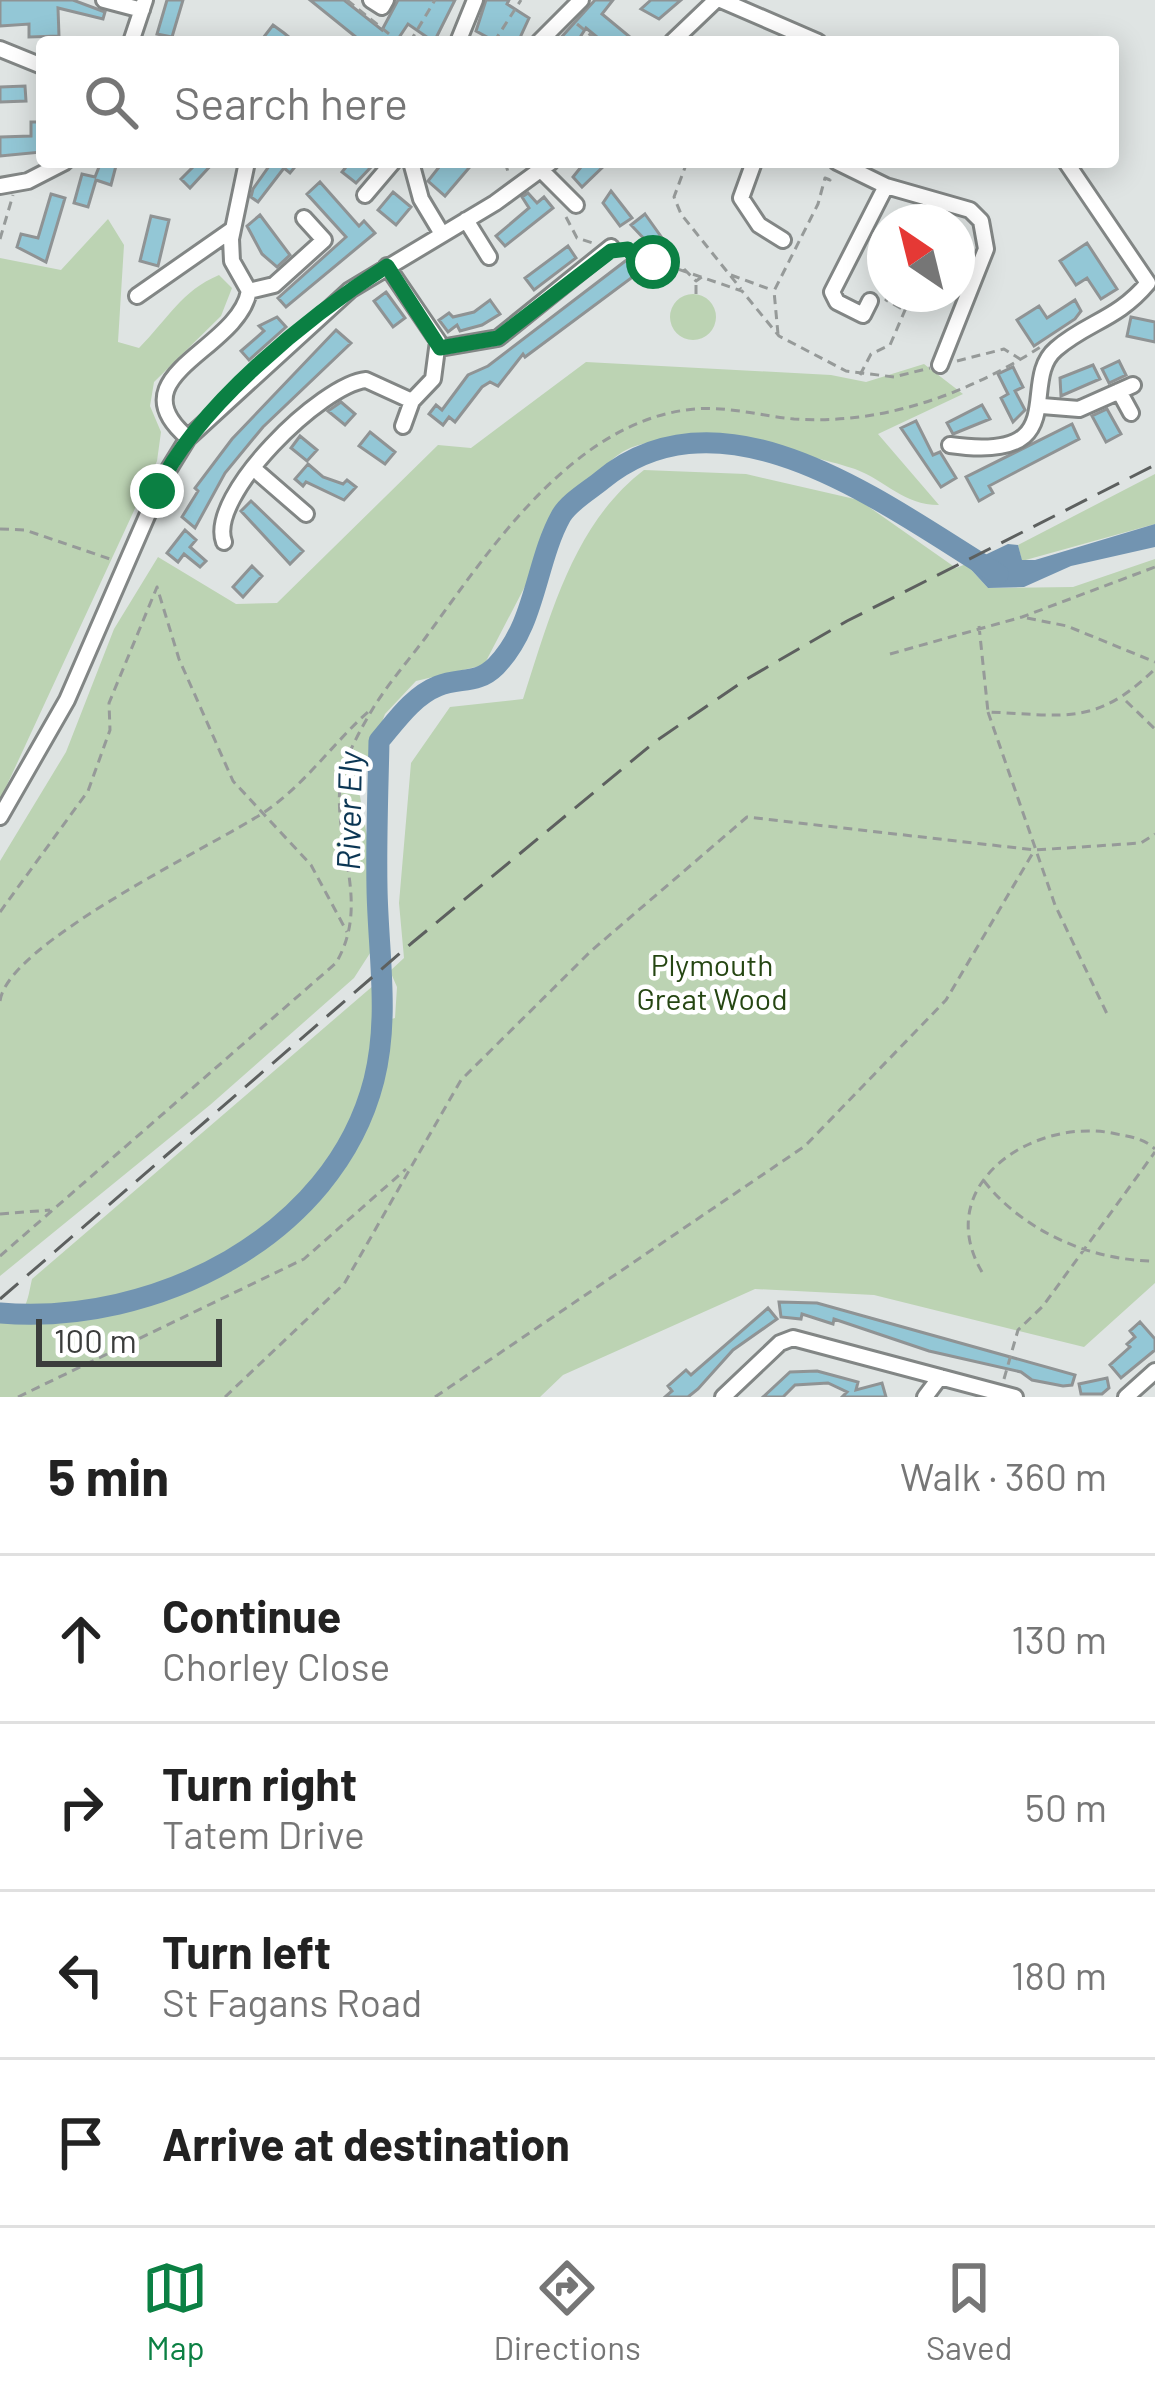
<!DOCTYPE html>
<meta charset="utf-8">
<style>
:root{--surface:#fff;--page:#f6f6f6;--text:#222;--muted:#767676;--line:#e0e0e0;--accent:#0b8043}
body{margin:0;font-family:Barlow,sans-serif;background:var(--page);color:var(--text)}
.compass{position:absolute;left:867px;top:204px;width:108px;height:108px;border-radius:50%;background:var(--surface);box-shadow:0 6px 30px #0003;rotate:325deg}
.scale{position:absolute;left:36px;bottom:30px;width:186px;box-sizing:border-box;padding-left:12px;border:6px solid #3b3d3c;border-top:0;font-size:33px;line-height:42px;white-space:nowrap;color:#3b3d3c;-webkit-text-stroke:9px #fff;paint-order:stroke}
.stop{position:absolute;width:36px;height:36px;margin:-27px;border:9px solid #0b8043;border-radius:50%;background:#fff}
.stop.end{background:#0b8043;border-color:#fff;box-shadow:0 3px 12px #0008}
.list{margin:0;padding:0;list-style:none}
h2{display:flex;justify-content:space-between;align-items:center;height:156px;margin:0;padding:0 48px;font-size:51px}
h2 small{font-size:39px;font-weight:400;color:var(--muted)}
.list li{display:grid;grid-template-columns:78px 1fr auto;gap:36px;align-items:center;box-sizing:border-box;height:168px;padding:0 48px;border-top:3px solid var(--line)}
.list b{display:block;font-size:45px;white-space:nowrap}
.list p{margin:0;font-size:39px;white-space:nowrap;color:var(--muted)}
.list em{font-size:39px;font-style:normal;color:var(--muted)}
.icon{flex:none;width:66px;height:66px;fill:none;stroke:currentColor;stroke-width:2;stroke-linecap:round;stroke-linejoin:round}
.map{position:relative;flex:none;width:1155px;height:1397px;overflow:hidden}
.search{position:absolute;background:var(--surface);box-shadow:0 6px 30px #0003;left:36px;right:36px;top:36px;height:132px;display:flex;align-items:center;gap:30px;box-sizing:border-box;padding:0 42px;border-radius:12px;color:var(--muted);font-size:45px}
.sheet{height:828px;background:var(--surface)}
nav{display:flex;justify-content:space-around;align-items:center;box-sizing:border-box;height:168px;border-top:3px solid var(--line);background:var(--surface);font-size:33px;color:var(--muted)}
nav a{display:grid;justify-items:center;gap:6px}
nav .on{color:var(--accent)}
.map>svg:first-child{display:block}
</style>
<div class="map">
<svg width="1155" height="1397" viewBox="0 0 1155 1397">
<rect width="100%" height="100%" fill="#dfe4e3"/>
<path fill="#bcd3b3" d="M 108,219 L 124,245 L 118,342 L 139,348 C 168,319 181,291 219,275 L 232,288 L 221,316 L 154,382 L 150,406 L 161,432 L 157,461 L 0,800 L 0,258 L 61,270 Z
M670 317a23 23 0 1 1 46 0a23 23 0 1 1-46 0Z
M 586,362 L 831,375 L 866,382 L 924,364 L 963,394 L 878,434 L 939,505 C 903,505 887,481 855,469 C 806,452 671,426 626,450 C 606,460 591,485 571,498 L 484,665 L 416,681 L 385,714 L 358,785 L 374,875 L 372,950 L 354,978 L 210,1105 L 0,1276 L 0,861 L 66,752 L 114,629 L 158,557 L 236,604 L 277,603 L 438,445 L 471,448 Z
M 644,470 L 746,474 L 859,500 L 956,568 L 966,564 L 988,588 L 1073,587 L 1155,559 L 1155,1283 L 1084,1347 L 874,1295 L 755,1289 L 563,1375 L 540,1397 L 0,1397 L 0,1318 C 27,1319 27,1301 32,1279 L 374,985 L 388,1020 L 395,1018 L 397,987 L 390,971 L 404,958 L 399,903 L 411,763 L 450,707 L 523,699 C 550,617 573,524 644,470 Z
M 1155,474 L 1155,524 L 1022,561 L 1018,545 Z"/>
<path fill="#7294b1" d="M 1155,524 L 1155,547 L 1071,566 L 1024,587 L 988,588 L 966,564 L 1008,544 L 1018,545 L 1022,560 L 1035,560 Z"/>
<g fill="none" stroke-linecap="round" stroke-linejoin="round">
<path stroke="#7294b1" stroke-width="21" d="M 0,1313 C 154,1326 334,1237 374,1080 C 390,1016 378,952 377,888 C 376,839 378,790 379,741 C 396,721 413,696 438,686 C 460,677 477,685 496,666 C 536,625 535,563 561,516 C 569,502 590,490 602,480 C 725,379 889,508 998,574"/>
</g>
<path fill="#93c7d6" stroke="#8f9394" stroke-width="3" d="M 0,0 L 73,0 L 105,12 L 103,19 L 58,8 L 59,36 L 29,37 L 29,24 L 0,26 Z
M 167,0 L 183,0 L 172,37 L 157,34 Z
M 310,0 L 344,0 L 382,30 L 398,0 L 455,0 L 434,42 L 408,24 L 396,42 L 362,42 Z
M 486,0 L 509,0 L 507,4 L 529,18 L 518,42 L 496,42 L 476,31 Z
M 595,0 L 613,0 L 602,14 L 636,42 L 603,42 L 586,28 L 577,42 L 557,42 Z
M 651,0 L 681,0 L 659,19 L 641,9 Z
M 273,25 L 284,33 L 295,42 L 263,38 Z
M 25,86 L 26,101 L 0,102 L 0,87 Z
M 31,122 L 42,122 L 42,152 L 0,156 L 0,137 L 31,136 Z
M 101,162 L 117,162 L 111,185 L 96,180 L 88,207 L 74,203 L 82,174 L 95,177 Z
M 198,162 L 214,162 L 190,188 L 181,179 Z
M 272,162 L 299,162 L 290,173 L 284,168 L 258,202 L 251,197 L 253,189 Z
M 350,162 L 371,167 L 356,183 L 342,172 Z
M 443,162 L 474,162 L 445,196 L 428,181 Z
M 585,162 L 608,162 L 582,187 L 573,177 Z
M 320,182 L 359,226 L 364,221 L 375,233 L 286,307 L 278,298 L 346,237 L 307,194 Z
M 611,191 L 632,218 L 620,226 L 603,203 Z
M 393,192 L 411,207 L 396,225 L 378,210 Z
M 528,193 L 537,203 L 544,197 L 553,208 L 505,246 L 496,236 L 529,208 L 522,197 Z
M 51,194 L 65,198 L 46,262 L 17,247 L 21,234 L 38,238 Z
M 645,214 L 662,238 L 651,246 L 631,225 Z
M 260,215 L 290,255 L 277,267 L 262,254 L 247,226 Z
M 151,216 L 169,220 L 158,266 L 140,261 Z
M 1087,243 L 1117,289 L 1101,299 L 1087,278 L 1076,285 L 1060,261 Z
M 568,246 L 576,258 L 534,290 L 525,278 Z
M 628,259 L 638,273 L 525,357 L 523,354 L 498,386 L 490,382 L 482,387 L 455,422 L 449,417 L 443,425 L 429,414 L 436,405 L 442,410 L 468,375 L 488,366 Z
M 386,292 L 405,318 L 393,327 L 374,301 Z
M 490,300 L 500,314 L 482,325 L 460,331 L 457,325 L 448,332 L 439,320 L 449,313 L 453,317 L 474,312 Z
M 1075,300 L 1081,311 L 1075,319 L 1034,346 L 1017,320 L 1039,306 L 1047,318 Z
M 277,317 L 286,327 L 249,360 L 241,351 L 264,331 L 259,326 Z
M 1131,317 L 1155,322 L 1155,342 L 1127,336 Z
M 336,330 L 351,343 L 263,427 L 225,473 L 195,528 L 182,517 L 198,491 L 195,488 L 232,439 Z
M 1119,361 L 1126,375 L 1109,383 L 1102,369 Z
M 1093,365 L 1100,379 L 1061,396 L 1060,378 Z
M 1013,367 L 1023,387 L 1015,391 L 1025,410 L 1013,422 L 1001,398 L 1008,394 L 998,374 Z
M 341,402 L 355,414 L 345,425 L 328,411 Z
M 982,405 L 990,419 L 953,434 L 947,423 Z
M 1107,409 L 1121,434 L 1106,442 L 1092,416 Z
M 916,421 L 933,455 L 940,452 L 956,478 L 941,487 L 901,428 Z
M 1072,424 L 1079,439 L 989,486 L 993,493 L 979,501 L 966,477 Z
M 370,432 L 395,452 L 385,464 L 359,446 Z
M 300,436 L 317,450 L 307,461 L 291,448 Z
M 308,464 L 323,477 L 343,484 L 347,480 L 356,487 L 344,500 L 306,482 L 303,486 L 295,479 Z
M 251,501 L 303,551 L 290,564 L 241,511 Z
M 185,530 L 196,540 L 190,547 L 206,561 L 200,567 L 184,554 L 178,562 L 167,553 Z
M 252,566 L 262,576 L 243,597 L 233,587 Z
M 779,1302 L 817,1303 L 1075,1375 L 1072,1385 L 1063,1386 L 1032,1380 L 1021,1372 L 929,1351 L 834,1319 L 833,1324 L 802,1314 L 801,1319 L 781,1317 Z
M 768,1308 L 777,1319 L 733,1350 L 698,1389 L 688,1397 L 665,1397 L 672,1391 L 668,1386 L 686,1370 L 691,1375 Z
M 1140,1322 L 1155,1339 L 1155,1350 L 1121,1378 L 1110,1365 L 1130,1347 L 1127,1344 L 1135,1337 L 1130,1331 Z
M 817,1371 L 858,1382 L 856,1390 L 882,1383 L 886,1397 L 842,1397 L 847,1392 L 828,1383 L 795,1385 L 783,1397 L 763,1397 L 790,1372 Z
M 1107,1378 L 1109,1388 L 1102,1394 L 1081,1394 L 1079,1384 Z"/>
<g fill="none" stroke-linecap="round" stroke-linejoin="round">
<g stroke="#828685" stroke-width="20">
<path id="minor" d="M 104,0 L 142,10
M 371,0 L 382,7 L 386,0
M 721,0 L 818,42
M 131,42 L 145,0
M 458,42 L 475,0
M 539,42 L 581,0
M 672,42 L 716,0
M 0,49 L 42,66
M 411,162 L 421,199 L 442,234
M 754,162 L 741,198 L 759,225 L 783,240
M 837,162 L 886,186 L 970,210 L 981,221 L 986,249 L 940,365
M 1066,162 L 1148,283
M 541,170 L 576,205
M 0,186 L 28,181 L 65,162
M 365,195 L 393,162
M 466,220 L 489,257
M 249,291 L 274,285 L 324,240 L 304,218
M 137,296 L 233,229
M 870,301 L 863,315 L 837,302 L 832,292 L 886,186
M 440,348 L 498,338 L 611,247
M 1119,391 L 1131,413
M 1042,406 L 1079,409 L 1133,385
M 403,426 L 412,401
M 188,438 C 114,375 238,351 249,291 L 232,261 L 231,239 L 247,162
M 950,445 C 1076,463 1017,382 1056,349 C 1087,322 1117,320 1148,283
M 253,468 L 306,514
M 224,542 C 207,496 322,384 366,380 L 412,401 L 433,379 L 438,341 L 387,266
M 0,817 L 67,700 L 164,477 L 188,438 L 350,290 L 495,203 L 551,162
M 723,1397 L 780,1343 L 793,1338 L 1015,1397
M 925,1397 L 940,1377
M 1126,1397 L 1155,1371"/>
</g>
<path stroke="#969a99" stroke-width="3" stroke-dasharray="9 6" stroke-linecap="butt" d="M 347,0 L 399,42
M 577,24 L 599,42
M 410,42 L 435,0
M 494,42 L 521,0
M 505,162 L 509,175
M 687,162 L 674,197 L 681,214 L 741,289
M 566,217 L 577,238 L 596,244
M 925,222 L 927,209
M 0,239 L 13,195
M 622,250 L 742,291 L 779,336 L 846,371 L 894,377 L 930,368
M 684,269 L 696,281 L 703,276
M 731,275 L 772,290
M 696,294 L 696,283
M 889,294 L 886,300 L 904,310
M 778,334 L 774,291 L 818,204 L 825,178 L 830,180 L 833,174
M 957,361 L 1004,349 L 1020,359
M 860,375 L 871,354 L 890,345 L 912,294
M 0,529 L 25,530 L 113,560
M 1027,618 L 1067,626 L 1155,662
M 979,626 L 988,712 C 1065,715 1095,727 1155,669
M 890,654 L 1022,617 L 1155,567
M 1126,701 L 1155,729
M 988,712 L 1055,905 L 1109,1018
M 0,912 L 88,791 L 110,730 L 109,703 L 157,587 L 179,659 L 233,781 L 311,865 L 347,932
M 0,1001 C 8,943 209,848 263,813 C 305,785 332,744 369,711
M 984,1181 C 1023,1231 1091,1261 1155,1261
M 0,1214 L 50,1210
M 0,1256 L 336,963 C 371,903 334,847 340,785 C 343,761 359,732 372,710 C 387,685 408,661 426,637 C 490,549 575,419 695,409 C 727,406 762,416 794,419 C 883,425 968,394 1042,346
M 982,1272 C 931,1185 1032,1118 1112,1133 C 1129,1137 1142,1137 1155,1149
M 1004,1379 L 1018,1330 L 1043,1306 L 1155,1152
M 18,1397 L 304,1259 L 406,1169
M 225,1397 L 344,1284 L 461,1080 L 591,951 L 747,817 L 1035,850 L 1141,843 L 1155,834
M 435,1397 L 805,1146 L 946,1000 L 1034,851"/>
<use href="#minor" stroke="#fff" stroke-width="14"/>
<path stroke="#5d605f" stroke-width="3" stroke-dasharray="24 12" stroke-linecap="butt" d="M 0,1299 L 413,942 L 656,741 L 745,680 L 847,621 L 1155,465"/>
</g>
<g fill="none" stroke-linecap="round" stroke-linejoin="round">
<path stroke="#0b8043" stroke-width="15" d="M 157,491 C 195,407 310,315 387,266 L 440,348 L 498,338 L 611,251 L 628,249 L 636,259 L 653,262"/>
</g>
<g text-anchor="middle" stroke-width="9" stroke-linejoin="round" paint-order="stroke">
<g font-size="30" fill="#254612" stroke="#fff">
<text x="712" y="976">Plymouth<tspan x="712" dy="34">Great Wood</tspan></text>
</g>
<g font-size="33" font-style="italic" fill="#0b3654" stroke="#fff">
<text transform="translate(349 811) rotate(-89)" y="12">River Ely</text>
</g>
</g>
</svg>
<svg class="compass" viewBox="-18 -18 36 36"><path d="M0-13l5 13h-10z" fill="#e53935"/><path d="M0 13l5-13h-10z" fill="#767676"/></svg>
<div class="scale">100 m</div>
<div class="stop" style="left:653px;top:262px"></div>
<div class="stop end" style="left:157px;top:491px"></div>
<div class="search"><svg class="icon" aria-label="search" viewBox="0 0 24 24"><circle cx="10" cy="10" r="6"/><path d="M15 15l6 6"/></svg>Search here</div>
</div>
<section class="sheet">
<h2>5 min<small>Walk · 360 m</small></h2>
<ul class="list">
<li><svg class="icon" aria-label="ahead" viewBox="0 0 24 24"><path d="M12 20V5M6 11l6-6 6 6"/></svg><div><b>Continue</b><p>Chorley Close</p></div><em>130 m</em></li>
<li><svg class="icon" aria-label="right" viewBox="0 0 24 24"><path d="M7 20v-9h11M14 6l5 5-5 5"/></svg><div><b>Turn right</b><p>Tatem Drive</p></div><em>50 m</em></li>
<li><svg class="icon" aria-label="left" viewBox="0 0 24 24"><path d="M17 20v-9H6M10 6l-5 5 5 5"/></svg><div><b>Turn left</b><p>St Fagans Road</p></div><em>180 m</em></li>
<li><svg class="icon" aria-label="arrive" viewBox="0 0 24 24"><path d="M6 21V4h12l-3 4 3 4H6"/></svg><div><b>Arrive at destination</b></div></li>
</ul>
</section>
<nav>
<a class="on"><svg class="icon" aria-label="map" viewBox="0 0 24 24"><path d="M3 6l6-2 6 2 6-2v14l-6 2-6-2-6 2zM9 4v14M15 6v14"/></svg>Map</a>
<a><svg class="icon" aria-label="directions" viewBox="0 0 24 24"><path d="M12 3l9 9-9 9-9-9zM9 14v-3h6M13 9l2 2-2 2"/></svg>Directions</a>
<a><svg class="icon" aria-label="saved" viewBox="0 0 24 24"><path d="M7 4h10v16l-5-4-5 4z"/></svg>Saved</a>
</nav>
